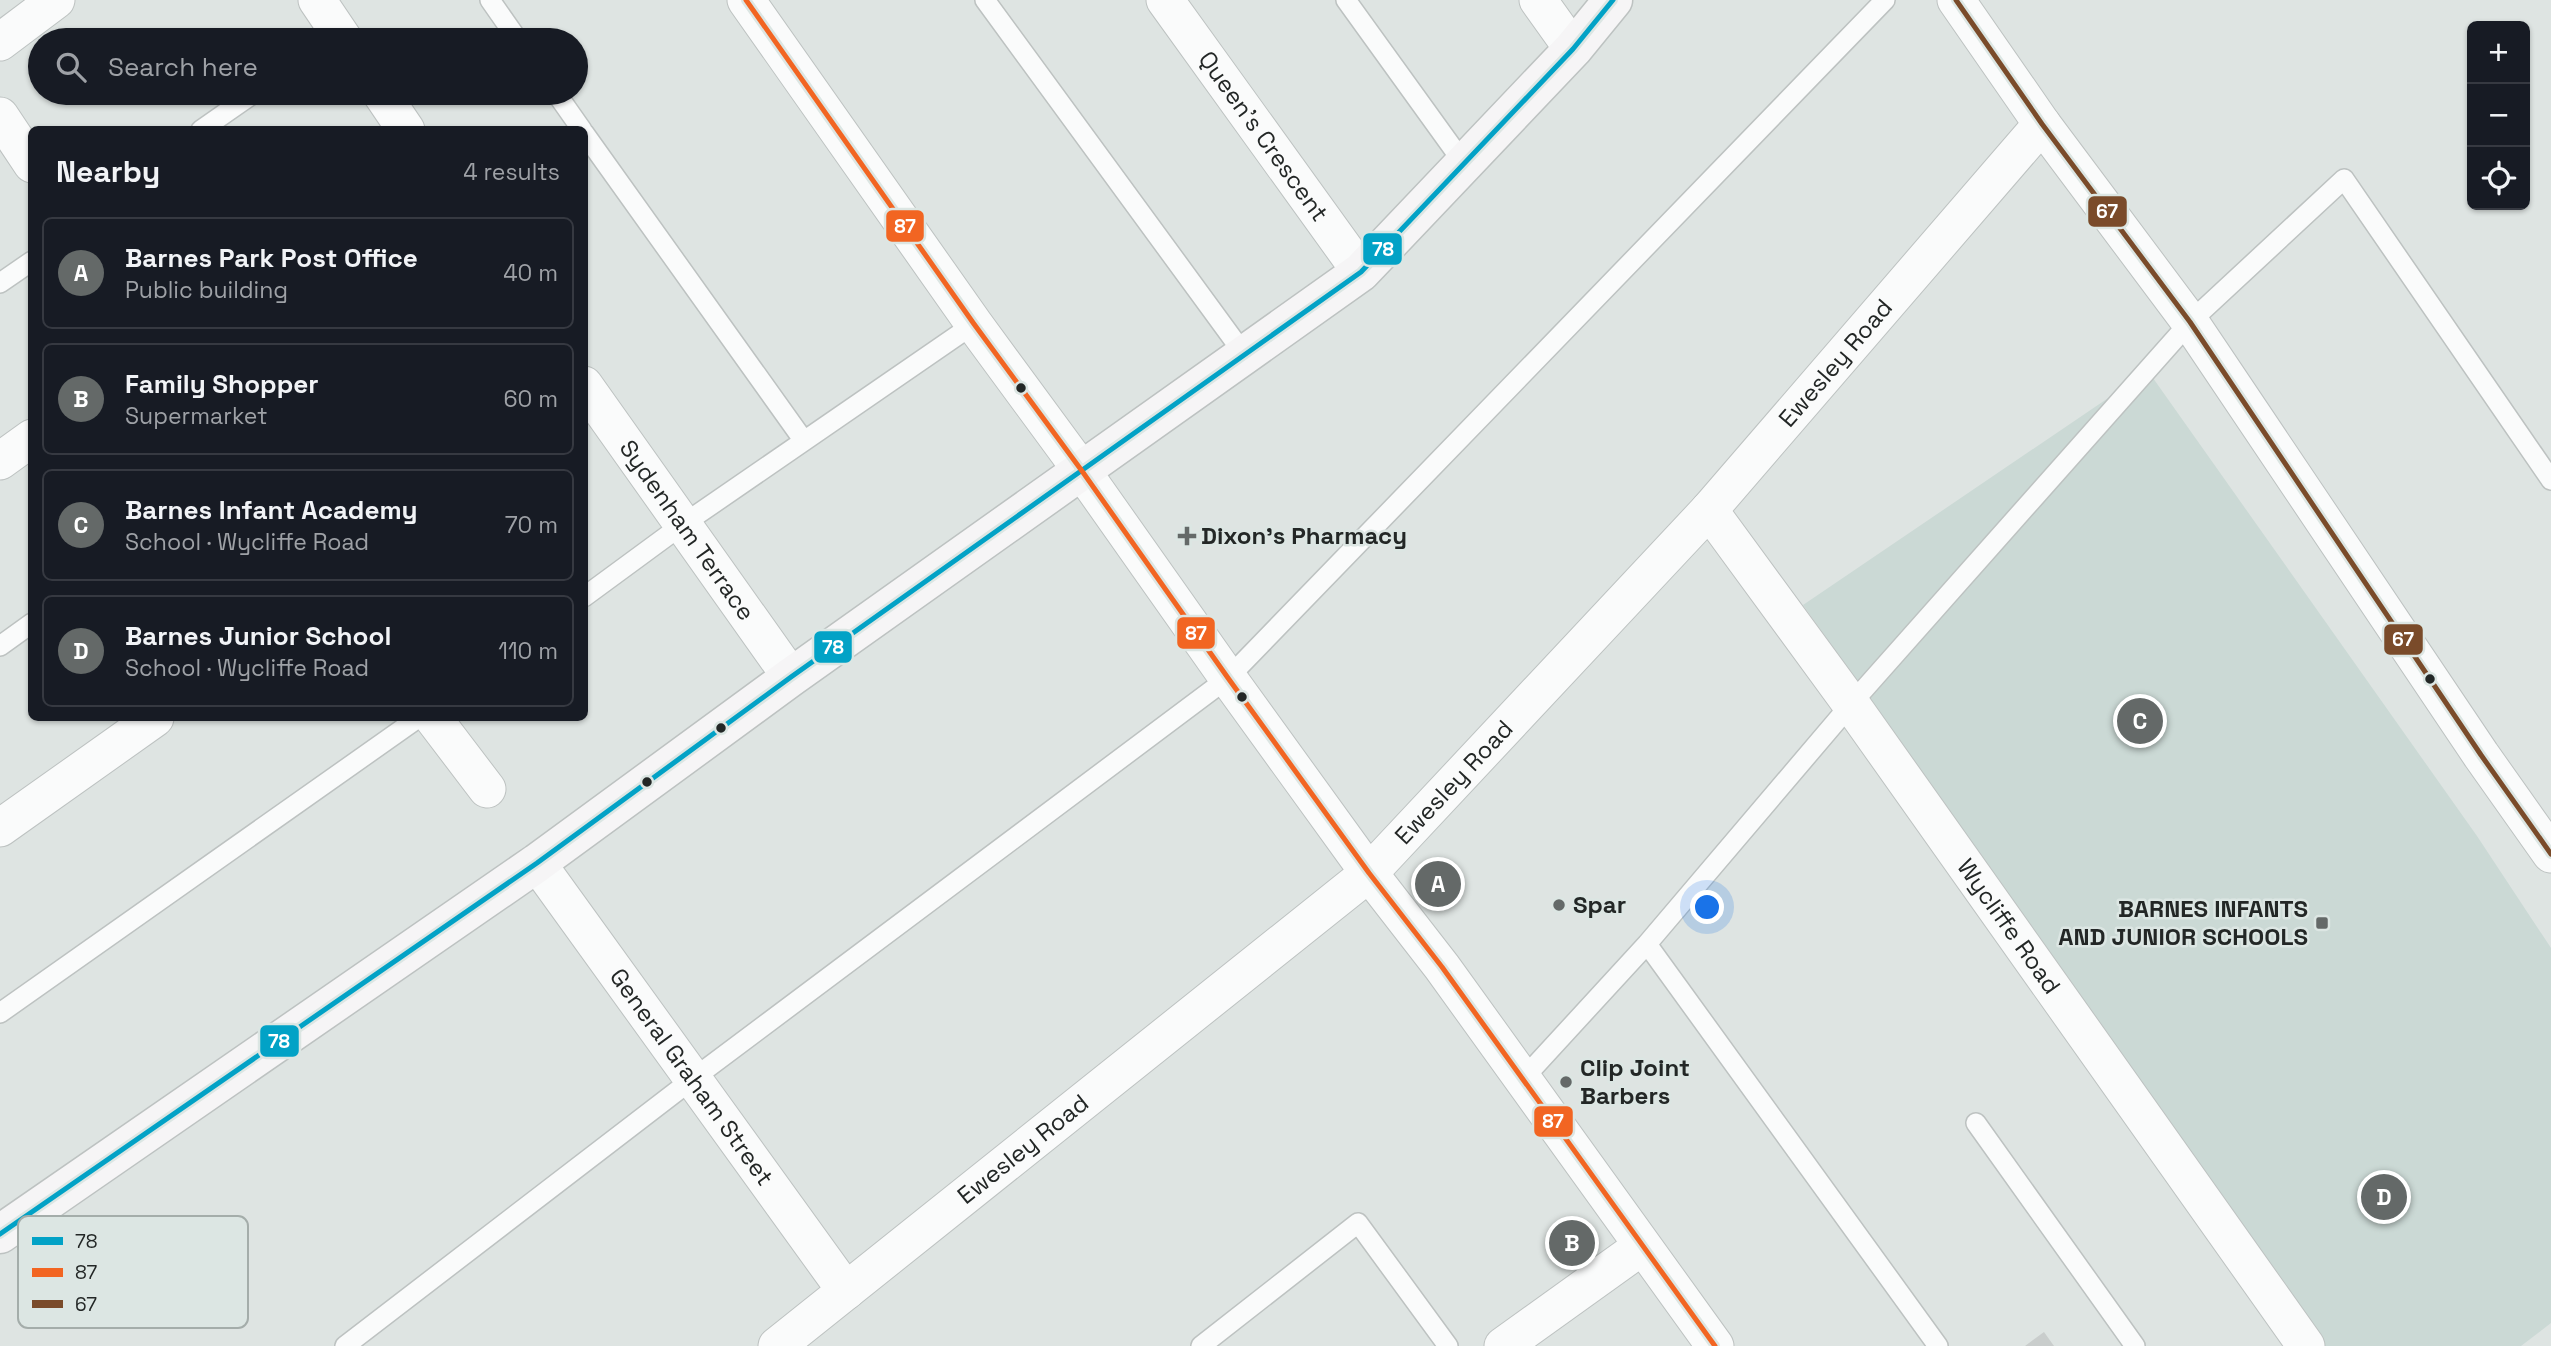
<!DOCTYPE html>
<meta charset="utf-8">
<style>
:root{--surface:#171b24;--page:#242831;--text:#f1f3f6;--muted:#9ea1a6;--line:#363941;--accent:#646968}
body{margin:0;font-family:"Space Grotesk",sans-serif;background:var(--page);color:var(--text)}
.controls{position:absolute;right:21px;top:21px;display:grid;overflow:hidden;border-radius:10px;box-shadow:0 2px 5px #0004}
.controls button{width:63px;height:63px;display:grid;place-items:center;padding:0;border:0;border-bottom:2px solid var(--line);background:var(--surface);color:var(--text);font:35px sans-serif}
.you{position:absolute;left:1708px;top:908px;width:24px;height:24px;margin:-18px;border:5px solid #fff;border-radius:50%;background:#1a73e8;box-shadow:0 0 0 10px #1a73e833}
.badge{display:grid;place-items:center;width:46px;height:46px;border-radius:50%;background:var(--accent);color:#fff;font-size:23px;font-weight:700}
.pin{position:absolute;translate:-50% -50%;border:4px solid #fff;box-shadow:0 2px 7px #0006}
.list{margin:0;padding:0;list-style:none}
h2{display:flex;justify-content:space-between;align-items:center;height:91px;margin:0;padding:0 28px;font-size:30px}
h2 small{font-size:23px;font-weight:400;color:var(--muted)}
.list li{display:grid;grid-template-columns:46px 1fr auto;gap:21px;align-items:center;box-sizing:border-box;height:112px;margin:0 14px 14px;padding:0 14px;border:2px solid var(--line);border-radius:10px}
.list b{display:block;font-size:26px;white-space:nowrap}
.list p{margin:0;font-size:23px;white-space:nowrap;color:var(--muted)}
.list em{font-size:23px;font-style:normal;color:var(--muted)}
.icon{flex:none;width:38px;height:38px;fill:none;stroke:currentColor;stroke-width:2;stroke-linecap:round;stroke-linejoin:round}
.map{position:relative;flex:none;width:2551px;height:1346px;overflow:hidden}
.search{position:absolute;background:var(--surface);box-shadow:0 2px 5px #0004;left:28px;top:28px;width:560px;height:77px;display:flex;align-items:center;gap:18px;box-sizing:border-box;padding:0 24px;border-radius:38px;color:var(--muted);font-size:26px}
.panel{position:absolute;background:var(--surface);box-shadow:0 2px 5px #0004;left:28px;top:126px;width:560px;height:595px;border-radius:10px}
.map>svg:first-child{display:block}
</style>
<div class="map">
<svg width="2551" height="1346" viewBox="0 0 2551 1346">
<rect width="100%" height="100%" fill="#dee4e2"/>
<path fill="#cbd9d5" d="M 2148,371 L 2477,836 L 2551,948 L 2551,1323 L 2521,1346 L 2318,1346 L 2132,1071 L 1803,605 Z"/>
<path fill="#c9cdcc" d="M 2044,1332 L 2054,1346 L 2025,1346 Z"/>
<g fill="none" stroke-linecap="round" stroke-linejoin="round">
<g stroke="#bdc2c1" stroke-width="22">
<path id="lane" d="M 490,0 L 518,40
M 985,0 L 1244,354
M 1346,0 L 1465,165
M 556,93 L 582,130
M 201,130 L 254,93
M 584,133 L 804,441
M 0,283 L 32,261
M 584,597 L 682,525 L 974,324
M 0,646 L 32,623
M 1647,944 L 1938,1346
M 0,1013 L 418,718
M 1522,1080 L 1647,944 L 1851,704 L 2190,322 L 2344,179 L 2551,480
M 1976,1123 L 2135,1346
M 345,1346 L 694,1078 L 1228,678 L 1885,0
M 1201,1346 L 1358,1223 L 1448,1346"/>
</g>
<g stroke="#bdc2c1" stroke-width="39">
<g id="street">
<path d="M 317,0 L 344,40"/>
<path d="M 746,0 L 974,324 L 1082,471 L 1228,678 L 1369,873 L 1442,967 L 1715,1346"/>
<path id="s1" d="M 1165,0 L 1361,272"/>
<path d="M 1538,0 L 1573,49"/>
<path d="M 1956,0 L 2042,124 L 2190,322 L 2481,755 L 2551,854"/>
<path d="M 0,42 L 56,0"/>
<path d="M 381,93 L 406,130"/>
<path d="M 0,116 L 32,164"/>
<path id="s2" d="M 584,385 L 791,677"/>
<path d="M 0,461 L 32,438"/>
<path id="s3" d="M 1709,510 L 1851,704 L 2306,1346"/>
<path d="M 433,718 L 487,789"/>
<path d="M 0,828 L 155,718"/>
<path id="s4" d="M 537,863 L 846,1291"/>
<path id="s5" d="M 777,1346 L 1369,873 L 1709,510 L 2042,124"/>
<path d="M 1503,1346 L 1641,1247"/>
</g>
</g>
<g stroke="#bdc2c1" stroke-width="41">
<path id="secondary" d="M 0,1234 L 537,863 L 791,677 L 1361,272 L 1573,49 L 1613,0"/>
</g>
<use href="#lane" stroke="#fafbfb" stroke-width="19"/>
<use href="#street" stroke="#fafbfb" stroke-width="37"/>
<use href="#secondary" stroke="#f6f5f6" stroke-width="38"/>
<g stroke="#dce6e3" stroke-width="10">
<path id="bus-1" d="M 0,1234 L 537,863 L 791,677 L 1361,272 L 1573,49 L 1613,0"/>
</g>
<g stroke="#dce6e3" stroke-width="10">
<path id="bus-2" d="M 746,0 L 974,324 L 1082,471 L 1228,678 L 1369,873 L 1442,967 L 1715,1346"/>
</g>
<g stroke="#dce6e3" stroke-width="10">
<path id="bus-3" d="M 1956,0 L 2042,124 L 2190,322 L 2481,755 L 2551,854"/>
</g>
<use href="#bus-1" stroke="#02a2c6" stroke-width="5"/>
<use href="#bus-2" stroke="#f26522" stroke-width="5"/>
<use href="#bus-3" stroke="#7a4b2a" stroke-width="5"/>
</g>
<g fill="#232726" stroke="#dce6e3" stroke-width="2.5">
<circle cx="1021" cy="388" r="6"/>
<circle cx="2430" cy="679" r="6"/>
<circle cx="1242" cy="697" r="6"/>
<circle cx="721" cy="728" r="6"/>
<circle cx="647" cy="782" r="6"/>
</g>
<g fill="#646968" stroke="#dce6e3" stroke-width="2.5">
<path d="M1183.5 525.5h7v7h7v7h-7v7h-7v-7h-7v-7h7z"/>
<circle cx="1559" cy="905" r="7"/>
<rect x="2315" y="916" width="14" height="14" rx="3.5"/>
<circle cx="1566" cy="1082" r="7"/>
</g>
<g text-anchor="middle" stroke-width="5" stroke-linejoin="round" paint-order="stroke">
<g font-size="24" fill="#232726" stroke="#dce6e3">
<text dy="8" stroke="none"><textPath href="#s1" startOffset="168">Queen's Crescent</textPath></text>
<text dy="8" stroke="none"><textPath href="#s5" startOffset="1449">Ewesley Road</textPath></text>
<text dy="8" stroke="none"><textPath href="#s2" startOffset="178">Sydenham Terrace</textPath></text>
<text dy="8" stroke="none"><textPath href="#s5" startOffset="882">Ewesley Road</textPath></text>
<text dy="8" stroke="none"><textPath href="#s3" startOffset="513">Wycliffe Road</textPath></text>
<text dy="8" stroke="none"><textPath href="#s4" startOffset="264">General Graham Street</textPath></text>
<text dy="8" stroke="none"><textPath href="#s5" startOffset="315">Ewesley Road</textPath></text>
</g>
<g font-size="24" font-weight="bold" fill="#232726" stroke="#dce6e3" text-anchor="start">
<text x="1201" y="544">Dixon’s Pharmacy</text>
<text x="1573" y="913">Spar</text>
<text x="2308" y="917" text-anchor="end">BARNES INFANTS<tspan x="2308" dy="28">AND JUNIOR SCHOOLS</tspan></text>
<text x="1580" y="1076">Clip Joint<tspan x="1580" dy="28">Barbers</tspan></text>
</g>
</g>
<rect x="18" y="1216" width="230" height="112" rx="10" fill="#dce6e3" stroke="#a4adaa" stroke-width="2"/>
<rect x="32" y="1237" width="31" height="8" fill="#02a2c6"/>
<rect x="32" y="1268" width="31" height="9" fill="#f26522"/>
<rect x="32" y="1300" width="31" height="8" fill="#7a4b2a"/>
<g font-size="19" fill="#232726">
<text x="75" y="1248">78</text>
<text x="75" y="1279">87</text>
<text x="75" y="1311">67</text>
</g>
<g stroke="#dce6e3" stroke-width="2.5">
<rect x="2087" y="195" width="41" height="33" rx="7" fill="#7a4b2a"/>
<rect x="885" y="209" width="40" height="34" rx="7" fill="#f26522"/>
<rect x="1362" y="232" width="41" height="34" rx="7" fill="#02a2c6"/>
<rect x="1176" y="616" width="40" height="34" rx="7" fill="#f26522"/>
<rect x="2383" y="623" width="41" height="33" rx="7" fill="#7a4b2a"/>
<rect x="813" y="630" width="40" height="34" rx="7" fill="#02a2c6"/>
<rect x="259" y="1024" width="41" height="34" rx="7" fill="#02a2c6"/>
<rect x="1533" y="1105" width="41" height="33" rx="7" fill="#f26522"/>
</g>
<g font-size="19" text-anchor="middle" font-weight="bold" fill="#fff">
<text x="2107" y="218">67</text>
<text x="905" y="233">87</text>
<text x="1383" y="256">78</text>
<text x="1196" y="640">87</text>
<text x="2403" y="646">67</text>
<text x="833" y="654">78</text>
<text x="279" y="1048">78</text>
<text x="1553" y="1128">87</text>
</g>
</svg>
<div class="controls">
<button>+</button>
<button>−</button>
<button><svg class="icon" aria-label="locate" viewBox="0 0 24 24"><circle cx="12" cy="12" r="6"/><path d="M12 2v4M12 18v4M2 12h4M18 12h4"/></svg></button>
</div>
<div class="you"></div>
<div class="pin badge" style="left:1438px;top:884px">A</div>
<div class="pin badge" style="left:1572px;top:1243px">B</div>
<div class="pin badge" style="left:2140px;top:721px">C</div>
<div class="pin badge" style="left:2384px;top:1197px">D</div>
<div class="search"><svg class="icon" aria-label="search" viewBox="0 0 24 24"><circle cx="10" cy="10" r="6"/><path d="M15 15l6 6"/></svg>Search here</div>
<section class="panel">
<h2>Nearby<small>4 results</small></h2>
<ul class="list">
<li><span class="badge">A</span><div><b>Barnes Park Post Office</b><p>Public building</p></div><em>40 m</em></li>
<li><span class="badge">B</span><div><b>Family Shopper</b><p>Supermarket</p></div><em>60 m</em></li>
<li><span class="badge">C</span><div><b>Barnes Infant Academy</b><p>School · Wycliffe Road</p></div><em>70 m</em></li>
<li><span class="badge">D</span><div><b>Barnes Junior School</b><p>School · Wycliffe Road</p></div><em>110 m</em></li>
</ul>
</section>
</div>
